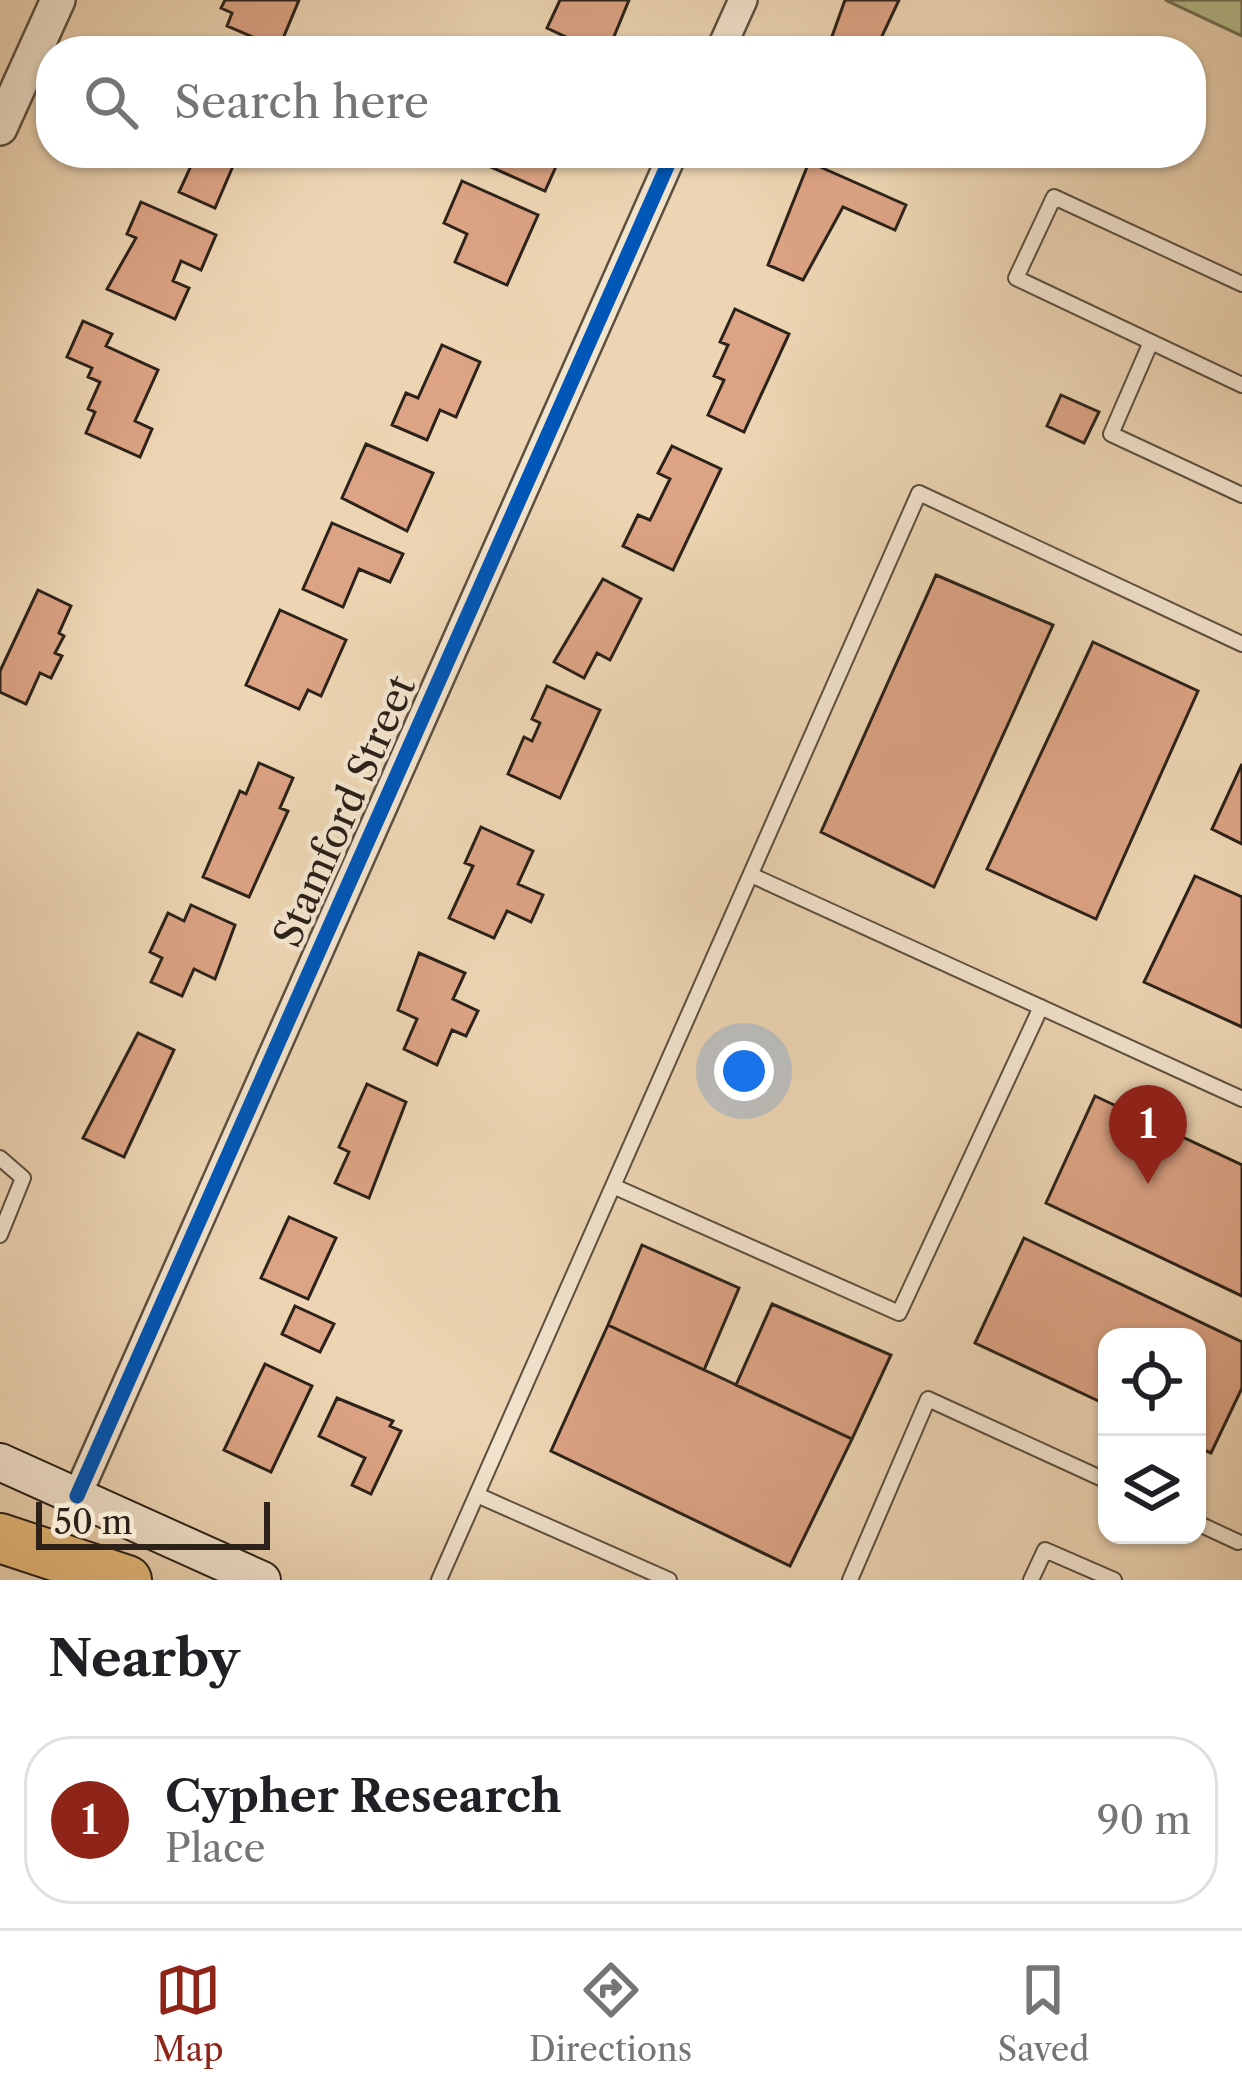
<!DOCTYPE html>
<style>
:root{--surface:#fff;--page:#f2f2f2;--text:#202124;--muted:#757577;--line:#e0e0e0;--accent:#8f2418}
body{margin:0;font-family:"Libre Caslon Text",serif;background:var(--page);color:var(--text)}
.controls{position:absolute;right:36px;bottom:36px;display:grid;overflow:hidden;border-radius:24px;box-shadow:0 3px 9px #0004}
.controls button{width:108px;height:108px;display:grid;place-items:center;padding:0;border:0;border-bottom:3px solid var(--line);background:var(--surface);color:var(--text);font:60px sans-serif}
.scale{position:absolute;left:36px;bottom:30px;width:234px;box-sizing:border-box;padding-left:12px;border:6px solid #2c2219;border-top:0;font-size:33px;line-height:42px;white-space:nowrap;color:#2c2219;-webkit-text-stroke:9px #f3e4ce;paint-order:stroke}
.you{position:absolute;left:744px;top:1071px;width:42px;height:42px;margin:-30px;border:9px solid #fff;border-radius:50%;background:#1a73e8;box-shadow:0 0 0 18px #1a73e833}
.badge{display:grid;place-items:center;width:78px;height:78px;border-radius:50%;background:var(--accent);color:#fff;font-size:39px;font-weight:700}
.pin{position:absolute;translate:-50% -99px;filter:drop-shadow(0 3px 6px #0008)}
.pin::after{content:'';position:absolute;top:63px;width:42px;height:36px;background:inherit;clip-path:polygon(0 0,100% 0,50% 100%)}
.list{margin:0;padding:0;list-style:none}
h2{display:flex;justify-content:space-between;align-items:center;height:156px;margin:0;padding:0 48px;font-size:51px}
h2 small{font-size:39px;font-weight:400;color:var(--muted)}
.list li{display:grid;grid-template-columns:78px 1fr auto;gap:36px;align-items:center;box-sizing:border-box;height:168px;margin:0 24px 24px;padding:0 24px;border:3px solid var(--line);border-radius:48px}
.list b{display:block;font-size:45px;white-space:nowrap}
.list p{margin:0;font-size:39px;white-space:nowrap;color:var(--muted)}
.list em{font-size:39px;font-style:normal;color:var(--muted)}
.icon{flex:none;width:66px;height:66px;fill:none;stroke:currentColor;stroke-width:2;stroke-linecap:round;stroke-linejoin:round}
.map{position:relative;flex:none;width:1242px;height:1580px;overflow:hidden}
.search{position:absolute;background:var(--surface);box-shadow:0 3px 9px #0004;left:36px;right:36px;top:36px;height:132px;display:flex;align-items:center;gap:30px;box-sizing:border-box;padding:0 42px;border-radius:48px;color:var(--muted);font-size:45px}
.sheet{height:348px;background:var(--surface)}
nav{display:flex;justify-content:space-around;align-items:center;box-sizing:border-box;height:168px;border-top:3px solid var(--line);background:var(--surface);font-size:33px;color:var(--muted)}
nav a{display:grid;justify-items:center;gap:6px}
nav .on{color:var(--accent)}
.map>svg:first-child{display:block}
</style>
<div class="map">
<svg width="1242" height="1580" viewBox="0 0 1242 1580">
<rect width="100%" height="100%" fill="#edd5b3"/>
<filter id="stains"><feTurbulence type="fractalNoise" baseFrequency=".00167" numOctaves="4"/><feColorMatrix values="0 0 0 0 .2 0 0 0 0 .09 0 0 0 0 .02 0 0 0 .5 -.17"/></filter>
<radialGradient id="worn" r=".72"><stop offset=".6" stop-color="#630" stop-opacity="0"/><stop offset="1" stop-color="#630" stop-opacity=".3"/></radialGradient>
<path fill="#b7bd8d" stroke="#727053" stroke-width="3" d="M 1165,0 L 1242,0 L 1242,36 Z"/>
<path fill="#dca384" stroke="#2c2219" stroke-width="3" d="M 225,0 L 299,0 L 279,48 L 227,26 L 232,13 L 221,8 Z
M 560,0 L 629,0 L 608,51 L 562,51 L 568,38 L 547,28 Z
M 845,0 L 899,0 L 875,51 L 849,51 L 830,42 Z
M 168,153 L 205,153 L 233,166 L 215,208 L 179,192 L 191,166 Z
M 478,153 L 562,153 L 545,191 L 475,160 Z
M 809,162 L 906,205 L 895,230 L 843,207 L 803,280 L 768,265 Z
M 462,181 L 538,215 L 507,285 L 455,262 L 467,234 L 444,223 Z
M 141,202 L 216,235 L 201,270 L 181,261 L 173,281 L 189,288 L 175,319 L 107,289 L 136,238 L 127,234 Z
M 735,309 L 789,334 L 744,432 L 708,415 L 724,380 L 714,376 L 728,345 L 720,342 Z
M 83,321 L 112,334 L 106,346 L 158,370 L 135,421 L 152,429 L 140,457 L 86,433 L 95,412 L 88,409 L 100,382 L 88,377 L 92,368 L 67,357 Z
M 442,345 L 480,362 L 456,417 L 440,410 L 427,440 L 392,425 L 406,393 L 418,398 Z
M 1061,395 L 1099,412 L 1084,443 L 1047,426 Z
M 366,444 L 433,473 L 407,531 L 342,498 Z
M 672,446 L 721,469 L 673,570 L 623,546 L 638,515 L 650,520 L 670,479 L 658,473 Z
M 332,523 L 403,554 L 390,582 L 359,569 L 343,607 L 303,589 Z
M 936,575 L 1053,625 L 934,887 L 821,832 Z
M 603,579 L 641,599 L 610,660 L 597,653 L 584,678 L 554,662 Z
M 38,590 L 71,606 L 59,633 L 64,636 L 55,653 L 62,656 L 51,678 L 40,673 L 26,704 L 0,692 L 0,671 Z
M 280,610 L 346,640 L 321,696 L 308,690 L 299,709 L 246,685 Z
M 1093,642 L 1198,691 L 1096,919 L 987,869 Z
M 547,686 L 600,710 L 560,798 L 508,774 L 524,737 L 532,741 L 540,723 L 532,719 Z
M 259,763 L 293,778 L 280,808 L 288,811 L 249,897 L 203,877 L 240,791 L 246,794 Z
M 1242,764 L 1242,844 L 1212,829 Z
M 481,827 L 533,851 L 518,884 L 543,895 L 531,922 L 507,911 L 494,938 L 449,918 L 473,866 L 465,863 Z
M 1195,876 L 1242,897 L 1242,1027 L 1144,982 Z
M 191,905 L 235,925 L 215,979 L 194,969 L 182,996 L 151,982 L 162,958 L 150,952 L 168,913 L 184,921 Z
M 419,953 L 465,973 L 453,999 L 478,1011 L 466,1036 L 452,1030 L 437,1065 L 404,1049 L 417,1019 L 398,1010 Z
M 138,1033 L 174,1050 L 124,1157 L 83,1138 Z
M 367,1084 L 406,1102 L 369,1198 L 335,1183 L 349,1152 L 339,1147 Z
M 1095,1096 L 1242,1165 L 1242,1296 L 1046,1203 Z
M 289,1217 L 336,1238 L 308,1299 L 261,1278 Z
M 1024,1238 L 1242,1342 L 1242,1388 L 1211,1453 L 1197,1447 L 1197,1337 L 1107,1337 L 1107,1405 L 975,1343 Z
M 642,1245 L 739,1288 L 704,1370 L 608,1325 Z
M 772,1304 L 891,1355 L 852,1439 L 736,1385 Z
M 295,1306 L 334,1324 L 320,1352 L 282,1334 Z
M 608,1325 L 852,1439 L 790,1566 L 551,1451 Z
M 265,1364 L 312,1386 L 271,1472 L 224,1450 Z
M 337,1398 L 393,1421 L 390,1426 L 401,1431 L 371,1494 L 352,1485 L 365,1458 L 319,1436 Z"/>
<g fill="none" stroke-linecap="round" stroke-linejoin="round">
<g stroke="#5c4f40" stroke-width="18">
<path id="service" d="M 1242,284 L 1054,197 L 1016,278 L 1242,385
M 1151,342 L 1111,434 L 1242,495
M 751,875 L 1242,1099
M 0,1158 L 23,1178 L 0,1235
M 613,1186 L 899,1313 L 1041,1007
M 477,1495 L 669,1580
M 1197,1523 L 1238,1542
M 439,1580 L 919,493 L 1242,644
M 850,1580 L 928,1399 L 1107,1481
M 1031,1580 L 1045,1550 L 1114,1580"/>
</g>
<g stroke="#5c4f40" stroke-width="32">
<path id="minor" d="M 720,51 L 743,0
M 77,1496 L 673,153"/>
</g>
<g stroke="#5c4f40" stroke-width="38">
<path id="tertiary" d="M 0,128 L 58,0"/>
</g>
<g stroke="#2c2219" stroke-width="40">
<path id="secondary" d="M 0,1462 L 262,1580"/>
</g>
<g stroke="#2c2219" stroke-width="52">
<path id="motorway" d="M 0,1538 L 127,1580"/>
</g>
<use href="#service" stroke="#f3e4ce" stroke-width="14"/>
<use href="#minor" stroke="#f3e4ce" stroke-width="27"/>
<use href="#tertiary" stroke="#f3e4ce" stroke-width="33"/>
<use href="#secondary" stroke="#f3e4ce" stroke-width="36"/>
<use href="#motorway" stroke="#e6ba7a" stroke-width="48"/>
<g stroke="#f3e4ce" stroke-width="22">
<path id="cycleway" d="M 77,1496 L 673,153"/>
</g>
<use href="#cycleway" stroke="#0057b8" stroke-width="15"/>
</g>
<g text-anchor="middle" stroke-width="9" stroke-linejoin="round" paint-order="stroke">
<g font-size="39" fill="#2c2219" stroke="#f3e4ce">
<text transform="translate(344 811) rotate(-66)" y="14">Stamford Street</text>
</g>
</g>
<rect width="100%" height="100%" filter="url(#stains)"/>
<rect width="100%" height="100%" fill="url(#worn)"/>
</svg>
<div class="controls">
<button><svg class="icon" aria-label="locate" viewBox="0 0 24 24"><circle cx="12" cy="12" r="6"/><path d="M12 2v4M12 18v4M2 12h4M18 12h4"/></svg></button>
<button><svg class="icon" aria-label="layers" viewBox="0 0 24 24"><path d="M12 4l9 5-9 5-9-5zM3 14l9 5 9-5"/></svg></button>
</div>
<div class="scale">50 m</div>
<div class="you"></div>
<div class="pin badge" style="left:1148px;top:1184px">1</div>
<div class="search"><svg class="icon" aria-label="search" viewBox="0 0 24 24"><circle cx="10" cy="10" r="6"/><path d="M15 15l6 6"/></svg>Search here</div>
</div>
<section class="sheet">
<h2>Nearby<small></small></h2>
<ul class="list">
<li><span class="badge">1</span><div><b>Cypher Research</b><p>Place</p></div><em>90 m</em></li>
</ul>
</section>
<nav>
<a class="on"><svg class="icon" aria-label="map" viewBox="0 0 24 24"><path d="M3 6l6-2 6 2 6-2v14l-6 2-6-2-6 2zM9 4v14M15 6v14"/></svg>Map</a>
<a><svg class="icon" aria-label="directions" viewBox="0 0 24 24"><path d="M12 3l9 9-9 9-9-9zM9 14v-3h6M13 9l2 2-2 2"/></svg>Directions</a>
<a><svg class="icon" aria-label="saved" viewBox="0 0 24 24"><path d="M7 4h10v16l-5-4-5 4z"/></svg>Saved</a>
</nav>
